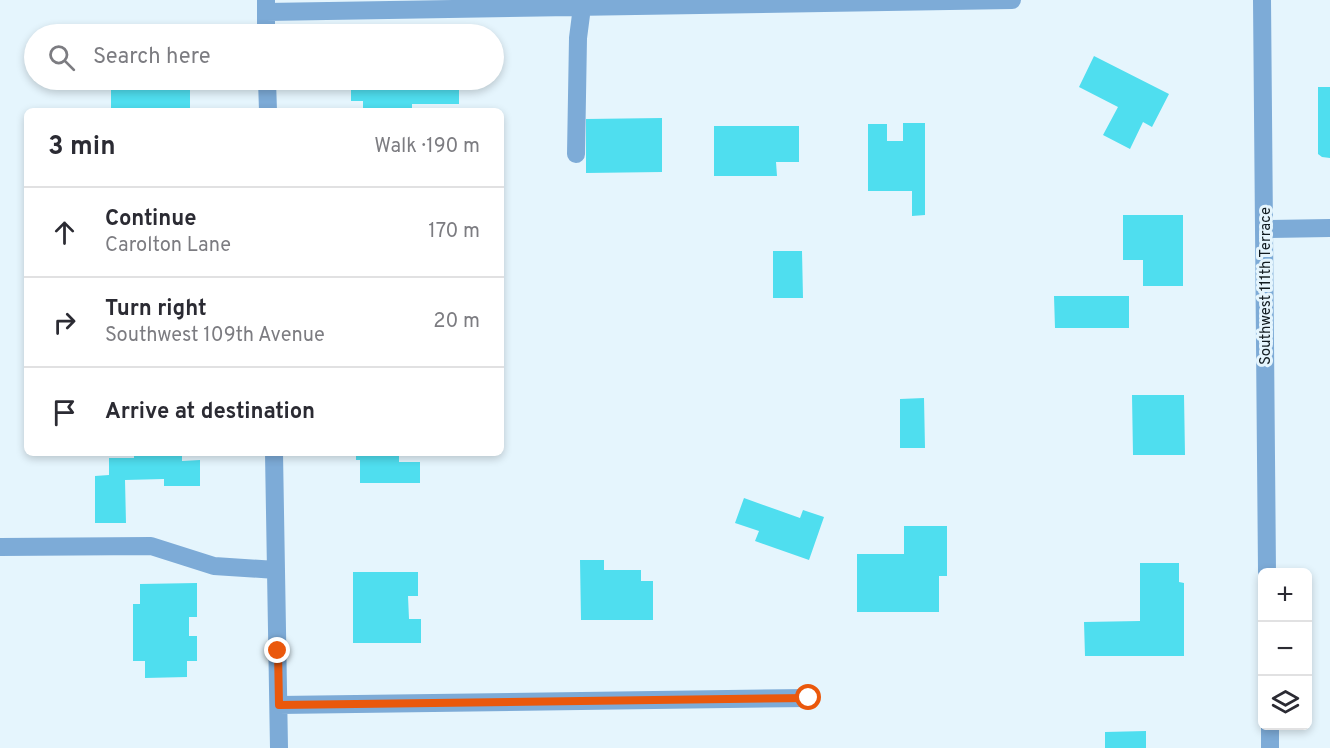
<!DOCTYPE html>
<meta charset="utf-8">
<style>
:root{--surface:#fff;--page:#f2f2f3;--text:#2b2b33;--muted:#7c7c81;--line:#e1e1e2}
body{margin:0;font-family:Overpass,sans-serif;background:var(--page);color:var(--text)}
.controls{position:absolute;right:18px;bottom:18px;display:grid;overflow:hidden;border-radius:9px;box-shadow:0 3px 9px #0003}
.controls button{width:54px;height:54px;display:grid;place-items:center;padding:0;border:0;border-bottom:2px solid var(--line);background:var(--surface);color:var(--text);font:30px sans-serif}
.stop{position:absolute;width:18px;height:18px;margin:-14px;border:4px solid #ea580c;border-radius:50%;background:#fff}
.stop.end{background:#ea580c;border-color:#fff;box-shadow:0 2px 6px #0008}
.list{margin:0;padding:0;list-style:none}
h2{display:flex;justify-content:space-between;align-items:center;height:78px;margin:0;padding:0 24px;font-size:26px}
h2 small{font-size:20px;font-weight:400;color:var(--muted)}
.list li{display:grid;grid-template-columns:39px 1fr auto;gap:18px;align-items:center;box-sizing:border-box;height:90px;padding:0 24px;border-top:2px solid var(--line)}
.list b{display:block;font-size:22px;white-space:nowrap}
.list p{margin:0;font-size:20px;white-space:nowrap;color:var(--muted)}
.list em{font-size:20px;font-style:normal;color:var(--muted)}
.icon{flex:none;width:33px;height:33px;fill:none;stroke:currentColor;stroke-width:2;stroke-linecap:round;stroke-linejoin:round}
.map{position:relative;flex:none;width:1330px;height:748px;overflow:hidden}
.search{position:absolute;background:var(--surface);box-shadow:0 3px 9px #0003;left:24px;top:24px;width:480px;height:66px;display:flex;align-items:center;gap:15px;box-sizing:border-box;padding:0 21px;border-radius:33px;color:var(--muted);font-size:22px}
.panel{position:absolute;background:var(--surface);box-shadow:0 3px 9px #0003;left:24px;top:108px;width:480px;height:348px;border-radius:9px}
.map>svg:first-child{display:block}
</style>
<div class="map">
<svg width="1330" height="748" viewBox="0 0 1330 748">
<rect width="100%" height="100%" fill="#e5f5fd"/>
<path fill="#4fdeef" d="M 1094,56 L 1169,94 L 1152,127 L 1143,122 L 1130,149 L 1103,135 L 1118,107 L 1079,87 Z
M 351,80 L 459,80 L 459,104 L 412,104 L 412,111 L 363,111 L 363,101 L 351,101 Z
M 111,86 L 190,86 L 190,111 L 111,111 Z
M 1318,87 L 1330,87 L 1330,158 L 1322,157 L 1318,154 Z
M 662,118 L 662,172 L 586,173 L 586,119 Z
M 903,123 L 925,123 L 925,215 L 912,216 L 912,191 L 868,191 L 868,124 L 887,124 L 887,141 L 903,141 Z
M 714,126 L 799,126 L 799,162 L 776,162 L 777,176 L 714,176 Z
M 1123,215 L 1183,215 L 1183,286 L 1143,286 L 1143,260 L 1123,260 Z
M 773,251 L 802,251 L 803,298 L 773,298 Z
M 1054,296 L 1129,296 L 1129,328 L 1055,328 Z
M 1132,395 L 1184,395 L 1185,455 L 1133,455 Z
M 924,398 L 925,448 L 900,448 L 900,399 Z
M 134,453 L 182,453 L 182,461 L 200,460 L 200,486 L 164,486 L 164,479 L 125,480 L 126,523 L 95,523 L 95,476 L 109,475 L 109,458 L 134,458 Z
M 356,453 L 399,453 L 399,462 L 420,462 L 420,483 L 360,483 L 360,460 L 356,460 Z
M 744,498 L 800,518 L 803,510 L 824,517 L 809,560 L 755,541 L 759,531 L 735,523 Z
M 904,526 L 947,526 L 947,576 L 939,576 L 939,612 L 857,612 L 857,554 L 904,554 Z
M 580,560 L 604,560 L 604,570 L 641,570 L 641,581 L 653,581 L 653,620 L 581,620 Z
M 1140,563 L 1179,563 L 1179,582 L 1184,583 L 1184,656 L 1085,656 L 1084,622 L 1140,621 Z
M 353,572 L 418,572 L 418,596 L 408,596 L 409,619 L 421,619 L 421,643 L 353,643 Z
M 197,583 L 197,617 L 189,617 L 189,636 L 197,636 L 197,661 L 187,661 L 187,677 L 145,678 L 145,661 L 133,661 L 133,604 L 140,604 L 140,584 Z
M 1146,731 L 1146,748 L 1105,748 L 1105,732 Z"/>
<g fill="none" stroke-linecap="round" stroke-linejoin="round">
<path stroke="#7dabd7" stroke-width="18" d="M 266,0 L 266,34
M 1262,0 L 1267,572
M 266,12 L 1012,0
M 267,80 L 268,111
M 576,154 L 578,38 L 582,7
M 1264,229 L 1330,228
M 274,453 L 279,748
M 0,547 L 151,546 L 214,566 L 276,570
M 279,705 L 809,698
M 1270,726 L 1270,748"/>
</g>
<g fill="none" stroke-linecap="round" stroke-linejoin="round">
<path stroke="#ea580c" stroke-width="8" d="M 278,651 L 279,705 L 809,698"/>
</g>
<g text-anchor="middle" stroke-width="6" stroke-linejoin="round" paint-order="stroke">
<g font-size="15" fill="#101a1f" stroke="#e5f5fd">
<text transform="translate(1265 286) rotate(-90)" y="5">Southwest 111th Terrace</text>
</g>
</g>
</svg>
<div class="controls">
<button>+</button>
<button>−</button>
<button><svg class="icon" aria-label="layers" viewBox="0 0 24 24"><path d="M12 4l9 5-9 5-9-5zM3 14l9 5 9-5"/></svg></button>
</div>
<div class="stop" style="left:809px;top:698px"></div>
<div class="stop end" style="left:278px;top:651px"></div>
<div class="search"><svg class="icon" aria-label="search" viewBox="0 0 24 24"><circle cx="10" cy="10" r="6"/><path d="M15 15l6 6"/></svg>Search here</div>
<section class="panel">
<h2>3 min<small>Walk · 190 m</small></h2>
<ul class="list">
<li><svg class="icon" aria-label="ahead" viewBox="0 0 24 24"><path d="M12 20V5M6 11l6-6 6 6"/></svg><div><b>Continue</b><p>Carolton Lane</p></div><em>170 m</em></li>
<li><svg class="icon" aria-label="right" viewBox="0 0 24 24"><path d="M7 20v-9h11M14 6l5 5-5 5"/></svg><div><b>Turn right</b><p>Southwest 109th Avenue</p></div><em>20 m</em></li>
<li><svg class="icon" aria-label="arrive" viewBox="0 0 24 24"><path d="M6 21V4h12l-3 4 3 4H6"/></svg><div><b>Arrive at destination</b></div></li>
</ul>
</section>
</div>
